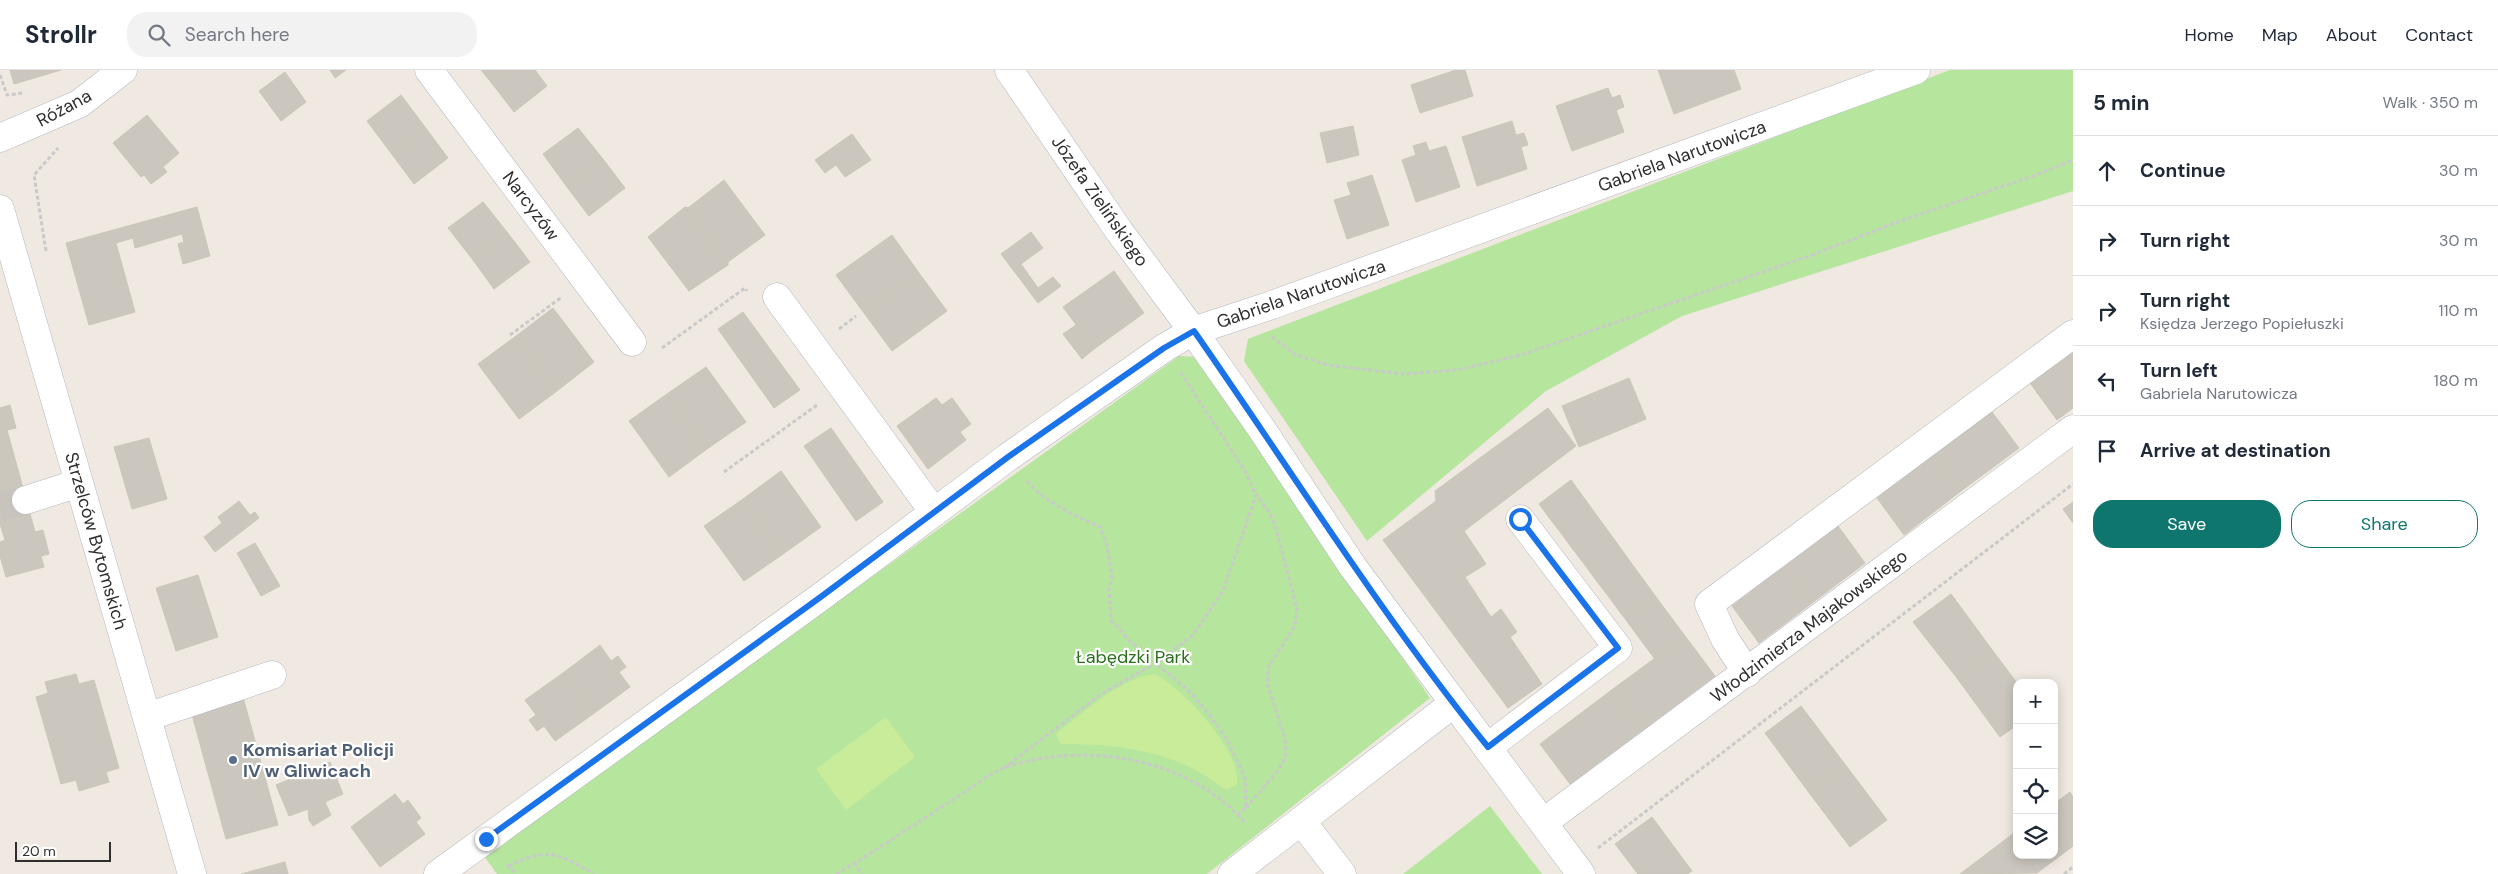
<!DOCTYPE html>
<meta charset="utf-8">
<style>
:root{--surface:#fff;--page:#f2f2f3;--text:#1f2937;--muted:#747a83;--line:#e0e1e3;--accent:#0f766e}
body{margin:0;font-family:"DM Sans",sans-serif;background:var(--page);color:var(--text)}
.controls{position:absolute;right:15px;bottom:15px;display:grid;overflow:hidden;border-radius:10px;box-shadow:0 2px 12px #0003}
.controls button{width:45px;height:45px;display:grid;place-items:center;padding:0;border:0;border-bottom:1px solid var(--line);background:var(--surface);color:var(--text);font:25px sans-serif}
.scale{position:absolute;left:15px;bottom:12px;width:96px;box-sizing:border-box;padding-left:5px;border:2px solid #2e2e2e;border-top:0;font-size:14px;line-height:18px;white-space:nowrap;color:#2e2e2e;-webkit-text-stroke:4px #fff;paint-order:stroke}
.stop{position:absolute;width:15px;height:15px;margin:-11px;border:4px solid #1a73e8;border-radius:50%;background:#fff}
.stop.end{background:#1a73e8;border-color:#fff;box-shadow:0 1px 5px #0008}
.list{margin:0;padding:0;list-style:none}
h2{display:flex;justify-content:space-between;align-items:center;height:65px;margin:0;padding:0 20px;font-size:21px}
h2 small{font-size:16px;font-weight:400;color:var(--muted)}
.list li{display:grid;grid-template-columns:32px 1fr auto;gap:15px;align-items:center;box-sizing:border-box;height:70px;padding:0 20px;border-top:1px solid var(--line)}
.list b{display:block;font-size:19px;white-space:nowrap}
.list p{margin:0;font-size:16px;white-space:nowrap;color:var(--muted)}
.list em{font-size:16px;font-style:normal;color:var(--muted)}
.actions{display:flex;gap:10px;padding:15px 20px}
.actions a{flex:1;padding:11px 0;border:1px solid var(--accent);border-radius:20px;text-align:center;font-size:18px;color:var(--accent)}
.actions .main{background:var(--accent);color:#fff}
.icon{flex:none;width:28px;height:28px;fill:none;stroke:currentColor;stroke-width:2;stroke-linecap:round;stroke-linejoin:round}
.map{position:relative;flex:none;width:2073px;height:804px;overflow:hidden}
header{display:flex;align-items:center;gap:30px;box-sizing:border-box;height:70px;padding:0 25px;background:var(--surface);border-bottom:1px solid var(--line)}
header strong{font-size:24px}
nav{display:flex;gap:28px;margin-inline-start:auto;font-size:18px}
.search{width:350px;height:45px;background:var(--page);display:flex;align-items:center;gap:12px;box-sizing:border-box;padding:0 18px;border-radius:20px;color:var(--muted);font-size:19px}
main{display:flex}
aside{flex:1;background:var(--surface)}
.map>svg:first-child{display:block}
</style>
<header>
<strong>Strollr</strong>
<div class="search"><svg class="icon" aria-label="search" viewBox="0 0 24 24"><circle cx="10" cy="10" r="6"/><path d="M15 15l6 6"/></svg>Search here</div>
<nav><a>Home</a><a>Map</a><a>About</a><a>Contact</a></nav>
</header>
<main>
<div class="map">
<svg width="2073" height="804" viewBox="0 0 2073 804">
<rect width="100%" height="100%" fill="#efe9e1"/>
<path fill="#b6e59e" d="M 1950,0 L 2073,0 L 2073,121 L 1682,246 L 1546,321 L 1367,471 L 1244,291 L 1248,269 Z
M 1179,286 L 1196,287 L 1430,628 L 1207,804 L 497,804 L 484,786 Z
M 1490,736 L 1542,804 L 1403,804 Z"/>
<path fill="#c9ec9a" d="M 1155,604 C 1184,619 1242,682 1237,715 L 1226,720 C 1214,712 1203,703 1190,697 C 1149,678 1106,674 1061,674 L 1056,665 L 1058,662 C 1084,642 1122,607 1155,604 Z
M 886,647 L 915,687 L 846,740 L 816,699 Z"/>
<path fill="#cbc7bf" stroke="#cbc5ba" d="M 10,0 L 61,0 L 14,14 Z
M 330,0 L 346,0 L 335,8 Z
M 481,0 L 504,0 L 490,11 Z
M 504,0 L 535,0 L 547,16 L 514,42 L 490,11 Z
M 1456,0 L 1465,0 L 1473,26 L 1420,43 L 1411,15 Z
M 1658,0 L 1734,0 L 1741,19 L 1674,44 Z
M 285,2 L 306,32 L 281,51 L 259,21 Z
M 1608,18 L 1612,28 L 1620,25 L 1624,37 L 1616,40 L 1624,62 L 1572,81 L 1556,36 Z
M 401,25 L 425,57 L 391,83 L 367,51 Z
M 147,45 L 179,83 L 163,97 L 167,102 L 151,114 L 144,105 L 141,107 L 113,73 Z
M 1512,51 L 1516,65 L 1524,63 L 1528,75 L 1521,77 L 1527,99 L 1477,116 L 1462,67 Z
M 1353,56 L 1359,85 L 1327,93 L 1320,63 Z
M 425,57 L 448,88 L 414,114 L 391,83 Z
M 578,58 L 603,89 L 567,117 L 543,84 Z
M 852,64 L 871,90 L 845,107 L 836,95 L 825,103 L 815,90 Z
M 1426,72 L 1429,81 L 1446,76 L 1460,117 L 1416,132 L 1402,90 L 1416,85 L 1413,76 Z
M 603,89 L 625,118 L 589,146 L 567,117 Z
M 1372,105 L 1389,155 L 1347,169 L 1334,130 L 1351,125 L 1347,113 Z
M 724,110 L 765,165 L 728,192 L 728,195 L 685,137 L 688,138 Z
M 483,132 L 507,162 L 473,190 L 448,158 Z
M 197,137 L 210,186 L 183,194 L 178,174 L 184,172 L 182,164 L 135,178 L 133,168 L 116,173 L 135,242 L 89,255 L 66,173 Z
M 685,137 L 728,195 L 689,221 L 648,167 Z
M 507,162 L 530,192 L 494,219 L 473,190 Z
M 1031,162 L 1043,178 L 1021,194 L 1038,218 L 1053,207 L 1061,216 L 1038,233 L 1001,184 Z
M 892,165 L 919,203 L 864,243 L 836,205 Z
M 1114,201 L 1144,243 L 1094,279 L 1063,237 Z
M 919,203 L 947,241 L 892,281 L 864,243 Z
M 553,238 L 594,292 L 557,321 L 516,266 Z
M 743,242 L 800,320 L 774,338 L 718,259 Z
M 1076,255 L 1094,279 L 1082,289 L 1063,264 Z
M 516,266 L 557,321 L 519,349 L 478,294 Z
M 2073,281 L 2073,338 L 2057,350 L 2030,313 Z
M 706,297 L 746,352 L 707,379 L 667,324 Z
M 1629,308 L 1646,349 L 1579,377 L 1562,336 Z
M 667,324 L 707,379 L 669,407 L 629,351 Z
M 936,328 L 942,335 L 952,328 L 971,354 L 960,362 L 966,370 L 928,399 L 897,356 Z
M 10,335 L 16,358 L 7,360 L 23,418 L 35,462 L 43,460 L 49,484 L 41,486 L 44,497 L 6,507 L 0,486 L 0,472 L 5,470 L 0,454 L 0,338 Z
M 1548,338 L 1576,376 L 1464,461 L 1486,494 L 1465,507 L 1491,547 L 1501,539 L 1517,562 L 1510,567 L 1542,614 L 1508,638 L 1383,470 L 1436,431 L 1435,421 Z
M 1992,342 L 2019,378 L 1961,421 L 1934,385 Z
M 831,358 L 883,432 L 856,451 L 804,376 Z
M 149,368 L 167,429 L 132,439 L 114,377 Z
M 1934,385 L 1961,421 L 1904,465 L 1877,428 Z
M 781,401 L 821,457 L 783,484 L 743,429 Z
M 1571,410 L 1656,527 L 1626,550 L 1539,434 Z
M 743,429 L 783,484 L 744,511 L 704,456 Z
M 239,431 L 250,445 L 255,442 L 259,448 L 215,482 L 204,467 L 222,453 L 218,447 Z
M 2073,432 L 2073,453 L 2063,439 Z
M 1838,456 L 1865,493 L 1812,533 L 1785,496 Z
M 255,473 L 280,516 L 261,526 L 237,483 Z
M 1785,496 L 1812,533 L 1759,573 L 1732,536 Z
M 198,505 L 218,567 L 176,581 L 156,518 Z
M 1951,524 L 1993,581 L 1957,608 L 1913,552 Z
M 1656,527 L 1685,566 L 1654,588 L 1626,550 Z
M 1685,566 L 1715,606 L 1643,660 L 1613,619 Z
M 600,575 L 611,591 L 618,586 L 626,597 L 619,602 L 630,617 L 593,644 L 563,603 Z
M 1993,581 L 2017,613 L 2017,655 L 2000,667 L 1957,608 Z
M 563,603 L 593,644 L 555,671 L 544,656 L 537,661 L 529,650 L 536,645 L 525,630 Z
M 76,604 L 79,614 L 94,610 L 119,698 L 106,702 L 109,712 L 79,721 L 76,710 L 61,714 L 36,627 L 48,623 L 45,612 Z
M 1613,619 L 1643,660 L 1570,714 L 1540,674 Z
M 243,627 L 278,755 L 226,769 L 191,641 Z
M 1801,636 L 1844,693 L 1807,720 L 1765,663 Z
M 330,692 L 343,724 L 325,732 L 331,745 L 313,756 L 309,750 L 308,739 L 289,746 L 276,715 Z
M 1844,693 L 1887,750 L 1850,777 L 1807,720 Z
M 2070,722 L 2073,727 L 2073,776 L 2037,803 L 2024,785 L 2054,785 L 2054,734 Z
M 395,724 L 403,734 L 408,730 L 421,748 L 416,752 L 425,764 L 380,797 L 351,757 Z
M 1652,747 L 1692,801 L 1687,804 L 1638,804 L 1615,774 Z
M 2017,761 L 2017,775 L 2010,766 Z
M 2010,766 L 2017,775 L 2017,785 L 2024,785 L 2037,803 L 1960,804 Z
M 285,792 L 288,804 L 241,804 Z"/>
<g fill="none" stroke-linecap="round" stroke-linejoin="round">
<path stroke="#c8c4bd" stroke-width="28" stroke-dasharray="28 14" stroke-linecap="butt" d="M 0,437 L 26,430"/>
<g stroke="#b4b7c1" stroke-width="29">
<path id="minor" d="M 429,0 L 632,272
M 1009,0 L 1119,161 L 1193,261 L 1261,358 L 1353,497 L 1581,804
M 0,68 L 79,34 L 123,0
M 0,139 L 192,804
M 777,227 L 934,442
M 26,430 L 79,413
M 1747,603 L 1725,569 L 1709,534 L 2073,264
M 147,647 L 272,605
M 1488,677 L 1618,578 L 1520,449
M 1302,752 L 1342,804
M 1544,752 L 2073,359
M 438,804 L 822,526 L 1008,387 L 1164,278 L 1193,261 L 1272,235 L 1916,0
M 1232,804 L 1454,633"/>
</g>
<path stroke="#c9c9c9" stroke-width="3" stroke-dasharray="4 2.5" stroke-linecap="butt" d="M 0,5 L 7,25 L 23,23
M 46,181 L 34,105 L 58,78
M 839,259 L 856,246
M 510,265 L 562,227
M 1272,267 L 1296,285 L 1328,295 L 1405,304 L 1457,300 L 1521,285 L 1809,186 L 1903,150 L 2036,105 L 2073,90
M 662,278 L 745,218 L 747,221
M 724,402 L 817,335
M 1027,411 C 1045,433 1075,445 1100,457 L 1107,476 L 1112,506 L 1109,520 L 1111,550 L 1130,571 L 1190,622 L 1209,644 L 1226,668 L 1245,707 L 1246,738 L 1238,744
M 1004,698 L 1101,624 L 1156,593 L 1193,565 L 1223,521 L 1256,425 L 1245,401 L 1181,303
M 1246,738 L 1279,699 L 1286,686 L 1285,668 L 1267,613 L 1269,596 L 1295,556 L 1297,539 L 1276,459 L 1270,443 L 1257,425
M 1598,778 L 2073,414
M 854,793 L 862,804
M 507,795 L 516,804
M 508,796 C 549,777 557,783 594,804
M 836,804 C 877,780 917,753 957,727 C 972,718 989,703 1006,697 C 1086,671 1189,687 1246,754
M 2064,804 L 2073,797"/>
<use href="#minor" stroke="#fff" stroke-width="28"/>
</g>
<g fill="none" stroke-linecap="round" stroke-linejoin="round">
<path stroke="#1a73e8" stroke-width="6" d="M 486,769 L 822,526 L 1008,387 L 1164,278 L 1194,261 C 1291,400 1381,545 1488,677 L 1618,578 L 1520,449"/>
</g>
<circle fill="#5c6f8a" stroke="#fff" stroke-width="2" cx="233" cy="690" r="5"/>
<g text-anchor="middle" stroke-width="4.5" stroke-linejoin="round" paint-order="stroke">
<g font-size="18" fill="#2e2e2e" stroke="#fff">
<text transform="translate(64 38) rotate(-28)" y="6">Różana</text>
<text transform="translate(1682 86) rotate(-20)" y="6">Gabriela Narutowicza</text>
<text transform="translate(1100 131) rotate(55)" y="6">Józefa Zielińskiego</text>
<text transform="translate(531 136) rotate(53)" y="6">Narcyzów</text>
<text transform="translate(1301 224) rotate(-19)" y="6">Gabriela Narutowicza</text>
<text transform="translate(96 471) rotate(74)" y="6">Strzelców Bytomskich</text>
<text transform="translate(1809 556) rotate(-37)" y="6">Włodzimierza Majakowskiego</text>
</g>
<g font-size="18" fill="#2c6e1b" stroke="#fff">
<text x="1133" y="593">Łabędzki Park</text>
</g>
<g font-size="18" font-weight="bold" fill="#4e5e75" stroke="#fff" text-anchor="start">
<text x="243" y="686">Komisariat Policji<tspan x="243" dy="21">IV w Gliwicach</tspan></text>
</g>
</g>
</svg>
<div class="controls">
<button>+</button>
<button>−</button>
<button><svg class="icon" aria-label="locate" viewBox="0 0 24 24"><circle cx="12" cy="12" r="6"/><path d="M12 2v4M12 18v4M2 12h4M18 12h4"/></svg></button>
<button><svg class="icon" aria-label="layers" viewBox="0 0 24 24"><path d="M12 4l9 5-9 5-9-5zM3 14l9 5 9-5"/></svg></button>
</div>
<div class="scale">20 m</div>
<div class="stop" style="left:1520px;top:449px"></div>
<div class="stop end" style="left:486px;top:769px"></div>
</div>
<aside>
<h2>5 min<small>Walk · 350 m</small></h2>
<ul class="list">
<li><svg class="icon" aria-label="ahead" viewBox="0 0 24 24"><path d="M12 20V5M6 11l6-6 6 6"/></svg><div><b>Continue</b></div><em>30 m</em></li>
<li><svg class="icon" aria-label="right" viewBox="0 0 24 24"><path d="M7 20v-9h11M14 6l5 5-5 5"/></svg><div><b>Turn right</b></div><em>30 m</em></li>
<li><svg class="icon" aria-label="right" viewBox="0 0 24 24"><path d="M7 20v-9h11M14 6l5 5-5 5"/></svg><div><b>Turn right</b><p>Księdza Jerzego Popiełuszki</p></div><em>110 m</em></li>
<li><svg class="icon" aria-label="left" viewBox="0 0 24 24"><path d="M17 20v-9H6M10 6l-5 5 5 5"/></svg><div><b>Turn left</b><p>Gabriela Narutowicza</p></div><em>180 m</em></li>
<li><svg class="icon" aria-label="arrive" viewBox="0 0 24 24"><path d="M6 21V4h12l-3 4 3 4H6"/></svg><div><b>Arrive at destination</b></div></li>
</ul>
<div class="actions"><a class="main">Save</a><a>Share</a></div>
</aside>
</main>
